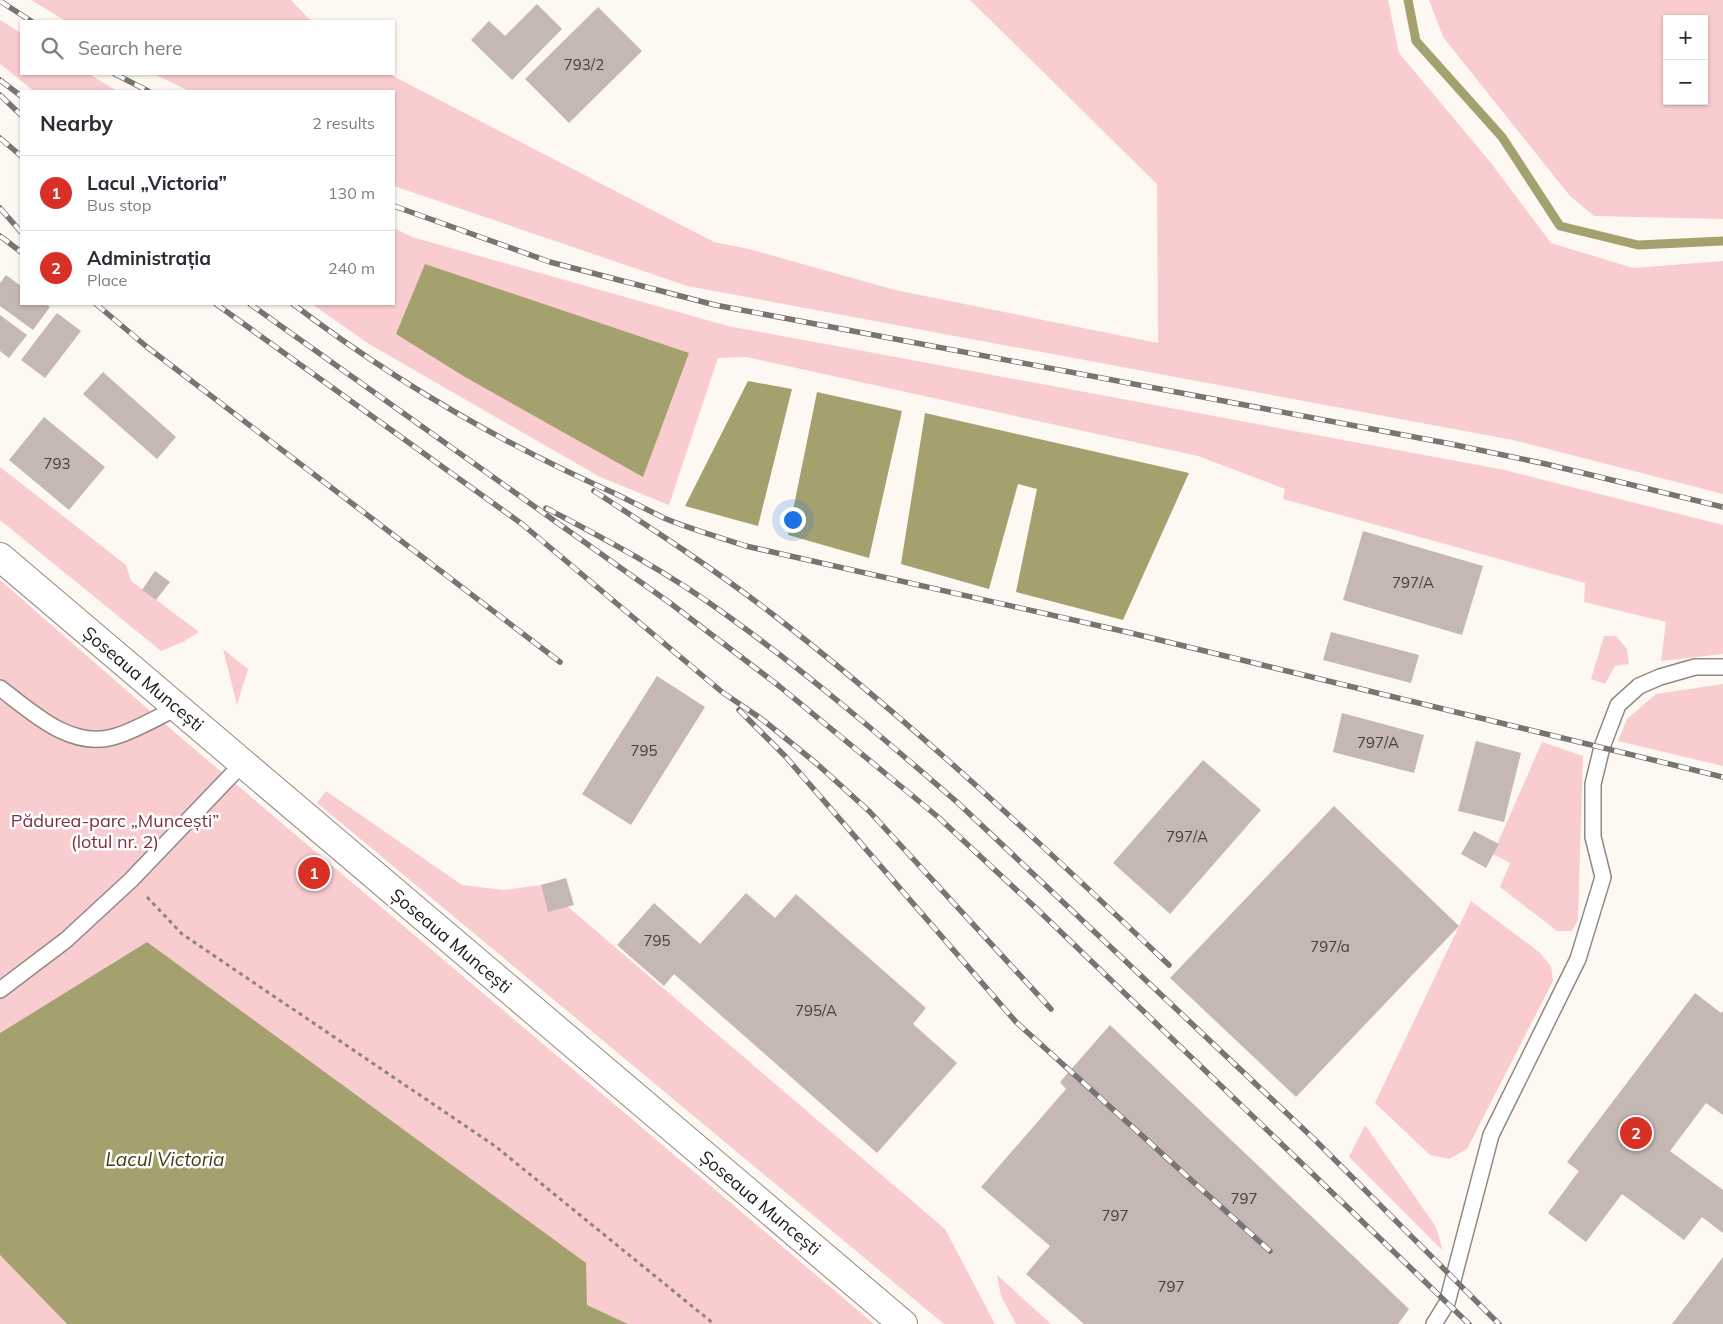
<!DOCTYPE html>
<meta charset="utf-8">
<style>
:root{--surface:#fff;--page:#f2f2f3;--text:#2b2b33;--muted:#7c7c81;--line:#e1e1e2;--accent:#d93025}
body{margin:0;font-family:Mulish,sans-serif;background:var(--page);color:var(--text)}
.controls{position:absolute;right:15px;top:15px;display:grid;overflow:hidden;border-radius:0px;box-shadow:0 1px 4px #0004}
.controls button{width:45px;height:45px;display:grid;place-items:center;padding:0;border:0;border-bottom:1px solid var(--line);background:var(--surface);color:var(--text);font:25px sans-serif}
.you{position:absolute;left:792px;top:519px;width:18px;height:18px;margin:-12px;border:4px solid #fff;border-radius:50%;background:#1a73e8;box-shadow:0 0 0 8px #1a73e833}
.badge{display:grid;place-items:center;width:32px;height:32px;border-radius:50%;background:var(--accent);color:#fff;font-size:16px;font-weight:700}
.pin{position:absolute;translate:-50% -50%;border:2px solid #fff;box-shadow:0 1px 5px #0006}
.list{margin:0;padding:0;list-style:none}
h2{display:flex;justify-content:space-between;align-items:center;height:65px;margin:0;padding:0 20px;font-size:21px}
h2 small{font-size:16px;font-weight:400;color:var(--muted)}
.list li{display:grid;grid-template-columns:32px 1fr auto;gap:15px;align-items:center;box-sizing:border-box;height:75px;padding:0 20px;border-top:1px solid var(--line)}
.list b{display:block;font-size:19px;white-space:nowrap}
.list p{margin:0;font-size:16px;white-space:nowrap;color:var(--muted)}
.list em{font-size:16px;font-style:normal;color:var(--muted)}
.icon{flex:none;width:28px;height:28px;fill:none;stroke:currentColor;stroke-width:2;stroke-linecap:round;stroke-linejoin:round}
.map{position:relative;flex:none;width:1723px;height:1324px;overflow:hidden}
.search{position:absolute;background:var(--surface);box-shadow:0 1px 4px #0004;left:20px;top:20px;width:375px;height:55px;display:flex;align-items:center;gap:12px;box-sizing:border-box;padding:0 18px;border-radius:0px;color:var(--muted);font-size:19px}
.panel{position:absolute;background:var(--surface);box-shadow:0 1px 4px #0004;left:20px;top:90px;width:375px;height:215px;border-radius:0px}
.map>svg:first-child{display:block}
</style>
<div class="map">
<svg width="1723" height="1324" viewBox="0 0 1723 1324">
<rect width="100%" height="100%" fill="#fef8f3"/>
<path fill="#f9ccd0" fill-rule="evenodd" d="M 31,0 L 291,0 L 311,21 L 66,21 Z
M 970,0 L 1388,0 L 1399,53 L 1491,163 L 1551,243 L 1633,268 L 1723,261 L 1723,494 L 1513,440 L 687,286 L 394,186 L 394,91 L 189,91 L 154,74 L 389,74 L 714,242 L 749,249 L 895,290 L 1158,343 L 1157,184 Z
M 1429,0 L 1723,0 L 1723,219 L 1594,216 L 1570,196 L 1443,37 ZM 1667,19 L 1704,19 L 1704,101 L 1667,101 Z
M 0,20 L 21,33 L 21,74 L 89,74 L 117,91 L 34,91 L 0,64 Z
M 394,228 L 412,237 L 728,326 L 1500,469 L 1723,525 L 1723,654 L 1661,661 L 1666,622 L 1584,602 L 1585,583 L 1283,499 L 1285,489 L 1198,456 L 746,357 L 718,358 L 669,505 L 600,477 L 369,344 L 312,304 L 394,304 Z
M 0,467 L 126,565 L 131,581 L 199,632 L 183,642 L 161,651 L 0,520 Z
M 0,580 L 172,730 L 874,1324 L 628,1324 L 587,1305 L 147,942 L 0,1033 Z
M 1604,636 L 1616,636 L 1627,649 L 1629,664 L 1615,666 L 1605,684 L 1591,679 Z
M 223,649 L 248,669 L 237,705 Z
M 1723,684 L 1723,766 L 1618,741 L 1627,719 L 1656,694 Z
M 1542,742 L 1583,756 L 1578,920 L 1572,931 L 1557,931 L 1500,887 L 1510,863 L 1493,854 Z
M 326,791 L 462,885 L 504,890 L 541,885 L 548,911 L 567,906 L 945,1229 L 995,1324 L 944,1324 L 317,803 Z
M 1471,901 L 1539,952 L 1551,966 L 1553,981 L 1467,1149 L 1449,1159 L 1430,1155 L 1375,1103 Z
M 1365,1125 L 1436,1227 L 1443,1251 L 1349,1157 Z
M 0,1255 L 67,1324 L 0,1324 Z
M 997,1275 L 1051,1324 L 1016,1324 L 1001,1296 Z"/>
<path fill="#a5a16e" d="M 425,264 L 689,353 L 643,477 L 465,377 L 396,334 Z
M 748,381 L 792,389 L 758,526 L 685,506 Z
M 817,392 L 902,411 L 869,558 L 788,535 Z
M 925,413 L 1189,473 L 1123,620 L 1016,592 L 1037,489 L 1018,484 L 989,589 L 901,564 Z
M 147,942 L 586,1263 L 587,1305 L 628,1324 L 67,1324 L 0,1255 L 0,1033 Z"/>
<g fill="none" stroke-linecap="round" stroke-linejoin="round">
<path stroke="#a5a16e" stroke-width="9" d="M 1408,0 L 1416,41 L 1502,137 L 1560,226 L 1638,245 L 1723,241"/>
</g>
<path fill="#c4b7b4" d="M 537,4 L 562,29 L 512,80 L 471,40 L 489,21 L 505,36 Z
M 598,7 L 642,51 L 569,123 L 525,79 Z
M 6,275 L 21,286 L 21,304 L 46,304 L 50,307 L 33,330 L 0,306 L 0,283 Z
M 57,313 L 81,331 L 45,378 L 21,360 Z
M 0,315 L 27,335 L 9,358 L 0,351 Z
M 103,372 L 176,437 L 157,459 L 83,394 Z
M 44,417 L 105,467 L 69,510 L 9,460 Z
M 1363,531 L 1483,566 L 1462,635 L 1343,600 Z
M 155,571 L 170,582 L 156,600 L 142,590 Z
M 1331,632 L 1419,655 L 1411,683 L 1323,660 Z
M 657,676 L 705,707 L 631,825 L 582,794 Z
M 1342,713 L 1424,735 L 1414,773 L 1333,752 Z
M 1476,741 L 1521,753 L 1504,822 L 1458,811 Z
M 1203,760 L 1261,810 L 1170,914 L 1113,863 Z
M 1334,806 L 1459,926 L 1296,1097 L 1170,978 Z
M 1474,831 L 1499,844 L 1486,868 L 1461,854 Z
M 566,878 L 574,905 L 548,912 L 541,885 Z
M 746,893 L 775,918 L 796,894 L 926,1008 L 913,1024 L 957,1063 L 877,1153 L 674,974 L 664,986 L 617,945 L 654,903 L 700,944 Z
M 1695,993 L 1721,1013 L 1723,1011 L 1723,1115 L 1706,1103 L 1670,1151 L 1723,1190 L 1723,1233 L 1702,1217 L 1684,1240 L 1622,1194 L 1586,1242 L 1548,1213 L 1579,1171 L 1567,1162 Z
M 1110,1025 L 1409,1309 L 1398,1324 L 1084,1324 L 1026,1274 L 1050,1246 L 981,1187 L 1066,1089 L 1060,1082 Z
M 1723,1257 L 1723,1324 L 1672,1324 Z"/>
<g fill="none" stroke-linecap="round" stroke-linejoin="round">
<g stroke="#928881" stroke-width="18">
<path id="service" d="M 0,688 C 32,712 70,749 113,737 C 135,731 157,717 177,708
M 0,990 L 66,940 L 131,880 L 242,764
M 1434,1324 L 1447,1303 L 1491,1135 L 1578,959 L 1603,877 L 1593,837 L 1593,784 L 1602,747 L 1618,705 L 1639,686 L 1660,677 L 1695,667 L 1723,667"/>
</g>
<g stroke="#928881" stroke-width="30">
<path id="primary" d="M 0,557 L 903,1324"/>
</g>
<path stroke="#8a8581" stroke-width="3" stroke-dasharray="4 4" stroke-linecap="butt" d="M 147,897 L 182,934 L 495,1146 L 714,1324"/>
<use href="#service" stroke="#fff" stroke-width="15"/>
<use href="#primary" stroke="#fff" stroke-width="28"/>
<g stroke="#787470" stroke-width="5.5">
<path id="rail" d="M 0,1 L 31,21
M 115,74 L 148,91
M 0,80 L 21,96
M 0,95 L 21,115
M 0,138 L 21,156
M 394,206 L 550,262 L 715,305 L 1446,443 L 1546,464 L 1723,507
M 0,208 L 21,232
M 0,236 L 21,252
M 96,304 L 147,347 L 560,662
M 216,304 L 522,524 L 722,692 L 763,720 L 817,764 L 870,812 L 1051,1009
M 250,304 L 670,603 L 779,686 L 886,774 L 938,817 L 1038,910 L 1469,1324
M 293,304 C 394,381 501,443 616,494 C 632,502 648,510 664,518 C 690,529 719,537 746,546 L 1131,633 L 1723,777
M 594,491 C 654,530 714,569 771,613 C 911,721 1040,843 1169,965
M 546,508 C 607,540 669,573 725,614 C 806,672 882,737 958,803 L 1314,1139 L 1499,1324
M 739,710 L 785,756 L 1016,1022 L 1270,1251"/>
</g>
<use href="#rail" stroke="#fff" stroke-width="4" stroke-dasharray="11" stroke-linecap="butt"/>
</g>
<g text-anchor="middle" stroke-width="5" stroke-linejoin="round" paint-order="stroke">
<g font-size="15" fill="#46403d">
<text x="584" y="70">793/2</text>
<text x="57" y="469">793</text>
<text x="1413" y="588">797/A</text>
<text x="1378" y="748">797/A</text>
<text x="644" y="756">795</text>
<text x="1187" y="842">797/A</text>
<text x="657" y="946">795</text>
<text x="1330" y="952">797/a</text>
<text x="816" y="1016">795/A</text>
<text x="1244" y="1204">797</text>
<text x="1115" y="1221">797</text>
<text x="1171" y="1292">797</text>
</g>
<g font-size="18" fill="#1c1815" stroke="#fff">
<text transform="translate(143 679) rotate(40)" y="6">Șoseaua Muncești</text>
<text transform="translate(451 941) rotate(40)" y="6">Șoseaua Muncești</text>
<text transform="translate(760 1203) rotate(40)" y="6">Șoseaua Muncești</text>
</g>
<g font-size="18" fill="#7a333f" stroke="#fff">
<text x="115" y="827">Pădurea-parc „Muncești”<tspan x="115" dy="21">(lotul nr. 2)</tspan></text>
</g>
<g font-size="19" font-style="italic" fill="#423e14" stroke="#fff">
<text x="165" y="1166">Lacul Victoria</text>
</g>
</g>
</svg>
<div class="controls">
<button>+</button>
<button>−</button>
</div>
<div class="you"></div>
<div class="pin badge" style="left:314px;top:873px">1</div>
<div class="pin badge" style="left:1636px;top:1133px">2</div>
<div class="search"><svg class="icon" aria-label="search" viewBox="0 0 24 24"><circle cx="10" cy="10" r="6"/><path d="M15 15l6 6"/></svg>Search here</div>
<section class="panel">
<h2>Nearby<small>2 results</small></h2>
<ul class="list">
<li><span class="badge">1</span><div><b>Lacul „Victoria”</b><p>Bus stop</p></div><em>130 m</em></li>
<li><span class="badge">2</span><div><b>Administrația</b><p>Place</p></div><em>240 m</em></li>
</ul>
</section>
</div>
